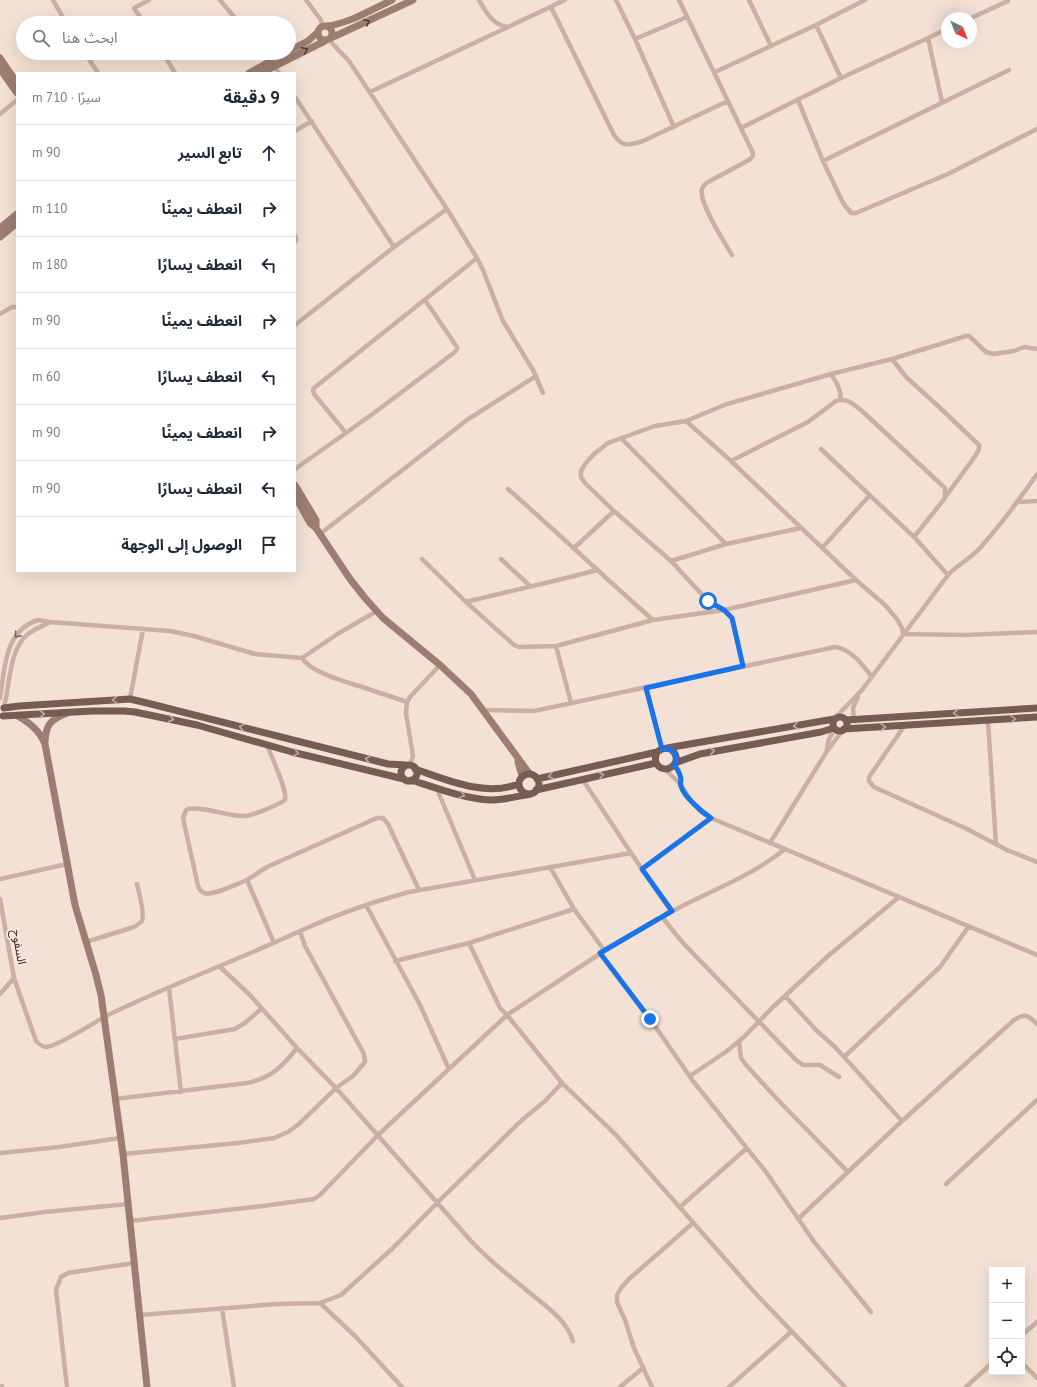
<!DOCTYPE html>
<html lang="ar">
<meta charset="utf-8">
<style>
:root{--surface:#fff;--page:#f2f2f3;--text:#1f2937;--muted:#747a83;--line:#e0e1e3}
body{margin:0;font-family:"PT Sans","Noto Sans Arabic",sans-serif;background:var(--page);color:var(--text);direction:rtl}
.controls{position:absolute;right:12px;bottom:12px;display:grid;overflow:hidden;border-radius:0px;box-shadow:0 4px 16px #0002}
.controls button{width:36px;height:36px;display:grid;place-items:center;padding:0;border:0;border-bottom:1px solid var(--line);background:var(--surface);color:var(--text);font:20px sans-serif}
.compass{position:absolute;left:941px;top:12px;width:36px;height:36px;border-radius:50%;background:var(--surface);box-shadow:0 4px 16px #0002;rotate:137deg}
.stop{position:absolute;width:12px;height:12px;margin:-9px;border:3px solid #1a73e8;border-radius:50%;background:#fff}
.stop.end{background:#1a73e8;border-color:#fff;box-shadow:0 1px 4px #0008}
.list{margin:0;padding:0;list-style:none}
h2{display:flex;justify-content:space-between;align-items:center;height:52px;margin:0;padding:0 16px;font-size:17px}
h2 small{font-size:13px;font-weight:400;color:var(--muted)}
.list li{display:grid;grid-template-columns:26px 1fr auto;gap:12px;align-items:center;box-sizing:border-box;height:56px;padding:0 16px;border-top:1px solid var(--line)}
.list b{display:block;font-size:15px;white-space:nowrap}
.list em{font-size:13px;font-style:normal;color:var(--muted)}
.icon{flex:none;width:22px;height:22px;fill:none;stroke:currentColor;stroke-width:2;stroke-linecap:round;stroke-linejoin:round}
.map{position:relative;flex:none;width:1037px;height:1387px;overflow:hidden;direction:ltr}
.search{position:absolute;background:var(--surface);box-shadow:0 4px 16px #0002;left:16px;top:16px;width:280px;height:44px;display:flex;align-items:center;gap:10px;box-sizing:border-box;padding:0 14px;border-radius:22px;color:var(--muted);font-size:15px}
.panel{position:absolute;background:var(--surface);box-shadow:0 4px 16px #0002;left:16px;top:72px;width:280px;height:500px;border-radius:0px;direction:rtl}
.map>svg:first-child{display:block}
</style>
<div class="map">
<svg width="1037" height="1387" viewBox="0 0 1037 1387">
<rect width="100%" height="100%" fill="#f2e1d4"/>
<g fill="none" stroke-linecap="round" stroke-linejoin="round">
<path stroke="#cbafa0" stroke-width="4.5" d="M 53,0 L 66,23
M 220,0 L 235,18 L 234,22 L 231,23
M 306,0 L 321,20 L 322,26
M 479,0 C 486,12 492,25 508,27 L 565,0
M 616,0 L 635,39 L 674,127
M 679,0 L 753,153 L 753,156 L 749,160 L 708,182 C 705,184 703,186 702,189 C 698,202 725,243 732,255
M 749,0 L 771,46
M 551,7 L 614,135 C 623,148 629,145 643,141 L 728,101
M 971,18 L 1008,1
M 144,23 L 134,8 L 149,0
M 816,25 L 841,78
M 635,39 L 687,17
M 329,40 L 349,61 L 447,209 L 477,258 L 483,270 L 503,321 L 533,370 L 543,393
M 85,53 L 98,73
M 163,53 L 175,73
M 165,56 L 170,53
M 274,66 L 279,73
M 715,72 L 816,25 L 865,0
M 370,92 L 508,27
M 295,97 L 394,247
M 798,100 L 823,161 L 843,203 L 851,213 L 856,213 L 948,174 L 1037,129
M 942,102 L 928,38 L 947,29
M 0,114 L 17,100
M 741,128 L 841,78 L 928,38
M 295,131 L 312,121
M 823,161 L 1009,70
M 295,235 L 296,240 L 295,242
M 0,314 L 12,307 L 17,307
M 295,325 L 394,247 L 447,209
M 892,359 L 906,377 L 936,404 L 979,445 L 979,449 L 976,455 L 946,496
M 831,374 L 892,359 L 966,336 L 969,336 L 986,352 L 994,354 L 1014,351 L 1024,347 L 1037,349
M 686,421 L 731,461 L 856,580 L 885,605 L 897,619 L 902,628 L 903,634 L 965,635 L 1037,632
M 346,433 L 314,394 L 313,390 L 314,388 L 477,258
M 622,439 L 726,544
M 821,449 L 914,537 L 948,575
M 731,461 L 808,422 L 836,401 C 847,397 854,405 862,411 L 945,488 L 945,498 L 914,537
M 295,469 L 374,413 L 455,352 L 457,349 L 457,347 L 425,300
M 508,489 C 557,532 604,577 653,620
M 1018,502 L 1037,501
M 320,534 L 467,420 L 536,376
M 574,548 L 614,511
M 822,548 L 870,495
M 422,559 L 466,602 L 514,645 L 519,647 L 556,646 L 653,620 L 724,610 L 856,580
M 501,559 L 530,586
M 671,561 L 726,544 L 801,528
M 466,602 C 509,591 553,582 597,570
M 377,611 L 339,633 L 302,658 C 313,675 352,683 371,690 C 383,694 395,698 407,702
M 556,646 L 571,703
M 743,666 L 732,618 L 724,610 L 708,601 L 671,561 L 614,511 L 585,483 L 581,477 L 581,471 L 585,464 L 594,454 L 608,443 L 655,426 L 686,421 L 727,404 L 831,374 C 836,382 842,390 840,400
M 646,688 L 662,749
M 0,698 C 5,668 4,631 38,620 L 50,622 L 170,631 L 194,636 L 255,654 L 302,658
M 130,699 L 143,629
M 4,707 C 10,684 9,649 28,634 C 34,629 43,626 50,622
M 483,710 L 534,711 L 835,647 C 851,649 863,665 872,677
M 835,718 L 862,690 L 948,575 C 957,565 970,559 979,549 C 1000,526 1019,500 1037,474
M 854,720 L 853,708 L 858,697
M 988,721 L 996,844
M 905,725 L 869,777 L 869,781 L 874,787 L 965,828 L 1007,850 L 1037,862
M 827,749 L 829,739 L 835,729
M 410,765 L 413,756 L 406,713 L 407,702 L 410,697 L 440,665
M 674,765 C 680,771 681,777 681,785
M 665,769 L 681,785 L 689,798 L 700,811 L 711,818 L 1037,955
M 583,780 L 631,853 L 671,911
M 437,789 L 475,880
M 770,843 L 827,751 L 843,730
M 550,867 L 574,909 L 604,950
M 642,869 L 711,818
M 0,879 L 67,864
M 247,880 C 236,884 214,896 204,893 C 200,891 199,889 198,886 L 183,818 L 186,810 C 195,804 231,817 244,816 C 252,816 278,805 285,800 C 288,791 271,756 267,745
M 0,899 L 14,978 L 0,994
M 366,905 L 420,1005 L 449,1069
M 662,917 L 683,943 L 796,1060 L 803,1065 L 820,1065 L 839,1077
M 86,942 L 134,927 C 137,925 140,923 142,921 C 145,913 139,893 137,884
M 274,943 L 247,880 L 267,867 L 377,818 L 383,818 L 388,824 L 419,890
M 469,943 L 500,1008 L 507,1015 C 561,980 614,942 671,912 C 709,891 751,877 785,849
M 600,953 L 650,1019 L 693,1081 L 766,1172 L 815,1243 L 871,1312
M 395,961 L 469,943 L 574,909
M 219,966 L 250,995 L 297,1048 L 336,1088 L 471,1241 C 487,1258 505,1273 524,1288 C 541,1303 566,1318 573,1341
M 14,978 L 36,1041 C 39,1044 42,1047 46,1047 C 59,1046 93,1023 106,1016 C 169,985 236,961 300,931 C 335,915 372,902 409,892 L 631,853
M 169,988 L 181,1092
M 785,996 L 817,1031 L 835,1047 L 902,1121
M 175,1039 L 235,1029 L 245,1023 L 261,1009
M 739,1041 L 741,1058 L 746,1065 L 779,1101 L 848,1172
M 844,1057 L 940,967 L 969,926
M 690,1076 L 727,1051 L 745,1036 L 773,1007 L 828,956 L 899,897
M 115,1099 L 247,1083 C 271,1078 282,1067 297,1048
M 0,1153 L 59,1147 L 120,1138
M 123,1154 L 238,1143 L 274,1138 L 288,1132 L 299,1124 L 336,1088 L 353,1076 L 365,1062 L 364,1054 L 305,946 L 300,931
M 946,1184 L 1037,1100
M 680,1207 L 747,1148
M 0,1218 L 45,1212 L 128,1204
M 798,1219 L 902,1121 L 1014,1020 C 1025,1013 1028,1015 1037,1024
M 130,1221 L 263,1206 L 314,1199 L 320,1195 L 378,1135 L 507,1015 L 562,1083 L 616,1135 L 757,1295 L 845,1387
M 320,1303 L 356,1337 L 402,1387
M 222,1308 L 234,1387
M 140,1315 L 277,1304 L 320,1303 L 341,1295 L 393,1248 L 437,1203 L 522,1120 L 545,1101 L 562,1083
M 1022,1335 L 1037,1322
M 1022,1363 L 1037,1378
M 2,1386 L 2,1387
M 67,1387 L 56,1290 L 61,1277 L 68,1273 L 134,1263
M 620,1387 L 643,1368
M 652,1387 L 634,1348 L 625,1320 L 617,1302 L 617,1295 L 621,1288 L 629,1279 L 693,1223
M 729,1387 L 791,1332
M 966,1387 L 992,1363"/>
<path stroke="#9e7d71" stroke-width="7" d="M318 33a7 7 0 1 1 14 0a7 7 0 1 1-14 0Z
M 327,26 C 350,23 371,10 392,0
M 331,38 L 413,0
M 289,51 L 308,41 L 318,32
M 0,58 L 17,83
M 0,69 L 17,93
M 249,73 L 286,53
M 261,73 L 325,41
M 0,228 L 17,214
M 0,237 L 17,223
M 295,485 L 316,520 L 316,528
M 295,496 L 310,523 L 316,528 L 350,579 L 365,598 L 383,618 L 440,665 L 471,694 L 529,773
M 18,716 C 31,724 39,730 45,744 L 75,905 L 96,975 L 101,995 L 123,1154 L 147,1387
M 45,742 C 46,724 50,720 67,713
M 518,762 L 522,776"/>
<path stroke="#775c53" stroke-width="7" d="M 4,708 L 19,706 L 130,699 L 147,703 L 388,764 L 406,765
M 3,716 L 92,711 L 124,711 L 135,712 L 197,725 L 292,752 L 404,779
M833 724a7 7 0 1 1 14 0a7 7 0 1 1-14 0Z
M 846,720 L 1037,708
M 844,729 L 1037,717
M 667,748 L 834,719
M 675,763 L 700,754 L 821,732 L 834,728
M401 773a8 8 0 1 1 16 0a8 8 0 1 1-16 0Z
M 415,769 C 447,780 485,797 518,784
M519 784a10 10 0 1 1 20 0a10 10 0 1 1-20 0Z
M 537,779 L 657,752 C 672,739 686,763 667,769 C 657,769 653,761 657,752
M 411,780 C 436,788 465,799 491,800 C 504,800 518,796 531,794
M 536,790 L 656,763"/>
</g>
<defs><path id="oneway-chevron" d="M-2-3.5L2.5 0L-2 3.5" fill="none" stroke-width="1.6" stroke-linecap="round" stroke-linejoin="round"/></defs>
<g stroke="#4e3c37">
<use href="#oneway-chevron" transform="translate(367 22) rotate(-25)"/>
<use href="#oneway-chevron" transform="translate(305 50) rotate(-26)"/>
</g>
<use stroke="#78645c" href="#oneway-chevron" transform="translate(17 635) rotate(130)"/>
<g stroke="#bfaba1">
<use href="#oneway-chevron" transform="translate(115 700) rotate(177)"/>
<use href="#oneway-chevron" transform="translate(956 713) rotate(176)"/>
<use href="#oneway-chevron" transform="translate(42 714) rotate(-4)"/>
<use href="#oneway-chevron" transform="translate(171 719) rotate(11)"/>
<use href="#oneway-chevron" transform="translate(1013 719) rotate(-4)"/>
<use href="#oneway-chevron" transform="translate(796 726) rotate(171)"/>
<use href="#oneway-chevron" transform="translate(242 727) rotate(-165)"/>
<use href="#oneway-chevron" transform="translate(883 727) rotate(-4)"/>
<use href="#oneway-chevron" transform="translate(712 751) rotate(-10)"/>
<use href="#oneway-chevron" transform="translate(296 753) rotate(14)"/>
<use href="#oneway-chevron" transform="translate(368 759) rotate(-166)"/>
<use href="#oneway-chevron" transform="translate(601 775) rotate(-13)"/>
<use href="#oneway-chevron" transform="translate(551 776) rotate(168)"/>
<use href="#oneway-chevron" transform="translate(462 795) rotate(14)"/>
</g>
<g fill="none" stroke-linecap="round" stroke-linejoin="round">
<path stroke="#1a73e8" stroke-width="5" d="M 650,1019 L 600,953 L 672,911 L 642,869 L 711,818 C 702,812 684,797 681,786 C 680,784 681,781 681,779 C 680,774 678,769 674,765 C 678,759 676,753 670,749 L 662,749 L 646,688 L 743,666 L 732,618 L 724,610 L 708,601"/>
</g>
<g text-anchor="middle" stroke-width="3.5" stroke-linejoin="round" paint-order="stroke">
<g font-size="12" fill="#342724" stroke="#faece1">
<text transform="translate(19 947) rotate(80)" y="4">السفوح</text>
</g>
</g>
</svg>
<div class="controls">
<button>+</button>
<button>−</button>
<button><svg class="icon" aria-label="locate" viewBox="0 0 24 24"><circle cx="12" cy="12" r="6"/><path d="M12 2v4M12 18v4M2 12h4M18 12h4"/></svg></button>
</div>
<svg class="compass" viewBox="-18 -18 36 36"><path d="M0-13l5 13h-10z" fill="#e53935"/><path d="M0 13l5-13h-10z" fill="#747a83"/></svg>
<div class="stop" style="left:708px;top:601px"></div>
<div class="stop end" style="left:650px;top:1019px"></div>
<div class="search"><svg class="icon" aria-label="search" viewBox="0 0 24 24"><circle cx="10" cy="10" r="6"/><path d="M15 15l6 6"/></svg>ابحث هنا</div>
<section class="panel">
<h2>9 دقيقة<small>سيرًا · 710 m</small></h2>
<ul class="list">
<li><svg class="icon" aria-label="ahead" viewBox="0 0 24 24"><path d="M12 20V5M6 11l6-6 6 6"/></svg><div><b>تابع السير</b></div><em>90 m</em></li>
<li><svg class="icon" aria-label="right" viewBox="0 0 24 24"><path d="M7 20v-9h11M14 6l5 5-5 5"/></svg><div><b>انعطف يمينًا</b></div><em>110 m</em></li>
<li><svg class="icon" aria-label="left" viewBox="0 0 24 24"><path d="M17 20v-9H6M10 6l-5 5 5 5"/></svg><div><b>انعطف يسارًا</b></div><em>180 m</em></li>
<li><svg class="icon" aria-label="right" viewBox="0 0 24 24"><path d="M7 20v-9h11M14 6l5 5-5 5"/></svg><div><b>انعطف يمينًا</b></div><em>90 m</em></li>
<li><svg class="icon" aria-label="left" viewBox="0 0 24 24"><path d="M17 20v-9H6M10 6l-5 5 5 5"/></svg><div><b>انعطف يسارًا</b></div><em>60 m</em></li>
<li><svg class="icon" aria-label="right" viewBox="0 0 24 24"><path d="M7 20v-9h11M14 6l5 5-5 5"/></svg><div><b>انعطف يمينًا</b></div><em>90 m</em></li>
<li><svg class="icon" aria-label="left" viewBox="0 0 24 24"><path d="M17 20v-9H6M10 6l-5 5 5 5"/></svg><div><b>انعطف يسارًا</b></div><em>90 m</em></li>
<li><svg class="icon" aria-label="arrive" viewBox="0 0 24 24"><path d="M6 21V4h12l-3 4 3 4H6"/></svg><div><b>الوصول إلى الوجهة</b></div></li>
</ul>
</section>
</div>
